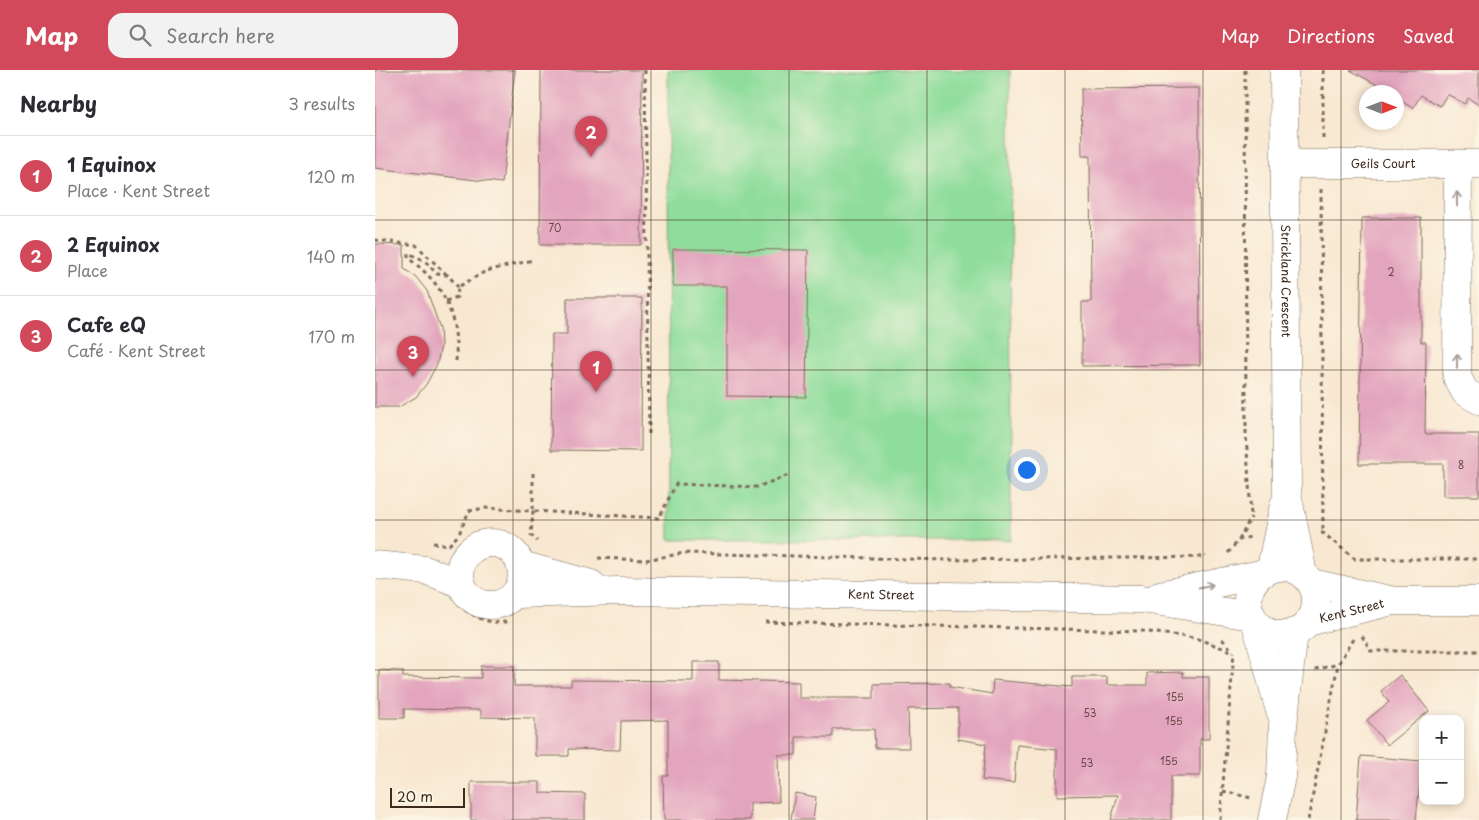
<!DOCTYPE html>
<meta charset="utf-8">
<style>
:root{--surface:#fff;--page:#f2f2f3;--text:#2b2b33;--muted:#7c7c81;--line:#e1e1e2;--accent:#d1495b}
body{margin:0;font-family:"Playpen Sans",sans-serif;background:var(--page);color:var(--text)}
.controls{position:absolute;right:15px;bottom:15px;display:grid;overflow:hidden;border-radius:10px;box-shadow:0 2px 8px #0003}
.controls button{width:45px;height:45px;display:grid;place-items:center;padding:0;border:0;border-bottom:1px solid var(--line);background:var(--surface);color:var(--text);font:25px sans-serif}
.compass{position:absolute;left:984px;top:15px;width:45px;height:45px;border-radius:50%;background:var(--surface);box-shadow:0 2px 8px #0003;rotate:90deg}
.scale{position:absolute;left:15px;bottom:12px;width:75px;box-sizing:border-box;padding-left:5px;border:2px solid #3b2a1e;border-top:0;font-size:14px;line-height:18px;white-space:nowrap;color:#3b2a1e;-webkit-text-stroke:4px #fcf5e5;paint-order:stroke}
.you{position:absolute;left:651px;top:399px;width:18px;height:18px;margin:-12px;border:4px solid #fff;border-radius:50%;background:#1a73e8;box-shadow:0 0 0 8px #1a73e833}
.badge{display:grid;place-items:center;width:32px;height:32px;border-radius:50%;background:var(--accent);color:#fff;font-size:16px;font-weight:700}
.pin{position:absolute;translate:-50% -41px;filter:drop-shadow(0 1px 2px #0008)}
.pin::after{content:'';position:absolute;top:26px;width:18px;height:15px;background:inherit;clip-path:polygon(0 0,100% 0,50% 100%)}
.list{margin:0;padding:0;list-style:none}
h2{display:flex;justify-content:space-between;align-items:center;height:65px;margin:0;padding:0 20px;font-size:21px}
h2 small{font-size:16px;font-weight:400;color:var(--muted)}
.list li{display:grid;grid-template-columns:32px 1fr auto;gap:15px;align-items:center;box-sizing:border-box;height:80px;padding:0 20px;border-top:1px solid var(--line)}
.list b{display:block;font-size:19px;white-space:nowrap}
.list p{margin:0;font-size:16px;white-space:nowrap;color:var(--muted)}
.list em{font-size:16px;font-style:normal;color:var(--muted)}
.icon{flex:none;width:28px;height:28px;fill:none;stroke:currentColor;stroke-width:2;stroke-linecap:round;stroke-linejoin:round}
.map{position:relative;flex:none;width:1104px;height:750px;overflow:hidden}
header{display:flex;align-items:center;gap:30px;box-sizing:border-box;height:70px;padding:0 25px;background:var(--accent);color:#fff}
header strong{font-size:24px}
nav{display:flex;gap:28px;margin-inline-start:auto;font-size:18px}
.search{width:350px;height:45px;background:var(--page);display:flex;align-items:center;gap:12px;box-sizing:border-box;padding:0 18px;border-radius:15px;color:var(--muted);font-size:19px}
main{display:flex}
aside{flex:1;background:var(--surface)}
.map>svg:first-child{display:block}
</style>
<header>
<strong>Map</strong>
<div class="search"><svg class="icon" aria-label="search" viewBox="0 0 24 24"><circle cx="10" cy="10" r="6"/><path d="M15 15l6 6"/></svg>Search here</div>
<nav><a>Map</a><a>Directions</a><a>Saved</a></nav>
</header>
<main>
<aside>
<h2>Nearby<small>3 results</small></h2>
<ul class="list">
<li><span class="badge">1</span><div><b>1 Equinox</b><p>Place · Kent Street</p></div><em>120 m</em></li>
<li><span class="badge">2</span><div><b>2 Equinox</b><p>Place</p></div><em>140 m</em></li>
<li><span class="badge">3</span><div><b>Cafe eQ</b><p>Café · Kent Street</p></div><em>170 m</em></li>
</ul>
</aside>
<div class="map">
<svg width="1104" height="750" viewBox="0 0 1104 750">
<rect width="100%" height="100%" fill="#fcf5e5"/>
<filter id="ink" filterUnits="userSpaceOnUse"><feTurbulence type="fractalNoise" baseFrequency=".02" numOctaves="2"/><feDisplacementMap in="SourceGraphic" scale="10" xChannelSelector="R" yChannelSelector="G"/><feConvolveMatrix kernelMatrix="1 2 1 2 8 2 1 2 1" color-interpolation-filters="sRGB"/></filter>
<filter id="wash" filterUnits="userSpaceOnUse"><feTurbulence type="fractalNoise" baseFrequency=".0096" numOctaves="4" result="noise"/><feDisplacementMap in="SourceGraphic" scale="20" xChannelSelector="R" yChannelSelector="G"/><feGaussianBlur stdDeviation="1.12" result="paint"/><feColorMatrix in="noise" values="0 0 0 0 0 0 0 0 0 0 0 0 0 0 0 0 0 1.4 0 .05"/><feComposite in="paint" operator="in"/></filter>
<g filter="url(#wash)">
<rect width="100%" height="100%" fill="#f8e8d1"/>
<path fill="#8fdd9b" stroke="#65845c" d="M 293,0 L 635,0 L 636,470 L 294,470 Z"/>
<g id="blocks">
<path fill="#e3a4be" d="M 0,0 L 140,0 L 127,113 L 0,98 Z
M 166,0 L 267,0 L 266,175 L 165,175 Z
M 975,0 L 1104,0 L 1104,35 L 1093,28 L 1090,34 L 1072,24 L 1065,36 L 1046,25 L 1038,38 L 1022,29 L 1023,27 L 1022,26 L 1022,22 L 1015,22 Z
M 824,18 L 825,295 L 707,296 L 707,232 L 716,232 L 715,86 L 707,86 L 706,19 Z
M 987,148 L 1046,148 L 1046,272 L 1051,272 L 1050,364 L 1104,364 L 1104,426 L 1068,426 L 1068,394 L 984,394 Z
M 0,174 L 29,175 L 29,199 L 41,207 L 52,221 L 65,258 L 66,276 L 62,294 L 52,313 L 41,327 L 24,337 L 0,337 Z
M 298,179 L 433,180 L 431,327 L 352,326 L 352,216 L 298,216 Z
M 192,228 L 267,228 L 266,381 L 176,380 L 177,264 L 192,264 Z
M 318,592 L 344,592 L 344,610 L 424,612 L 424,628 L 499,628 L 499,614 L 575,613 L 575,617 L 617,624 L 618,610 L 697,617 L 697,607 L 732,607 L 732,615 L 772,615 L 772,603 L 808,602 L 808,607 L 834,607 L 834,669 L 825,669 L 825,706 L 796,706 L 796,750 L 736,750 L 743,725 L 682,726 L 682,679 L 642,675 L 639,713 L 607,710 L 611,674 L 583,669 L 583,638 L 533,639 L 534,678 L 500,678 L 499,659 L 458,659 L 458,667 L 421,667 L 421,685 L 403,685 L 404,732 L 375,733 L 375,750 L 289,750 L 288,706 L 293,706 L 293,650 L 246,651 L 245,680 L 194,679 L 194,686 L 160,686 L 160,648 L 106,647 L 106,640 L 29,639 L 29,648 L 4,648 L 4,600 L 28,601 L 28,607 L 106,608 L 106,596 L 139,596 L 139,616 L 196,616 L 196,610 L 318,611 Z
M 1025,605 L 1054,641 L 1012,675 L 992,650 L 1014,632 L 1006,621 Z
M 986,686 L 1047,691 L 1041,750 L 981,750 Z
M 96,712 L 165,712 L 165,723 L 210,724 L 210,750 L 96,750 Z
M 420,723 L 441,727 L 438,750 L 416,750 Z"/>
</g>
</g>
<g filter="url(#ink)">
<use href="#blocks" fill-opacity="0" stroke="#7d6c5d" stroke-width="1"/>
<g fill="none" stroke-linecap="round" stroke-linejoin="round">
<g stroke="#7d6c5d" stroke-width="29">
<g id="minor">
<path id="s1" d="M 909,0 L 912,423 L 928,504"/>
<path id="s2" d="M 910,94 L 1104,94"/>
<path d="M 1083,95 L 1082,307 L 1090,322 L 1104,330"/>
<path d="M 896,498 L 909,435"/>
<path d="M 881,553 L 905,641"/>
<path d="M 897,750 L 906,707 L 908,655 L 919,562"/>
</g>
</g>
<g stroke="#7d6c5d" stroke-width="29">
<g id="major">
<circle cx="116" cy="504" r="31"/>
<path d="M 0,495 L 50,500 L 87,514"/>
<path d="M 146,495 L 216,514"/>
<circle cx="907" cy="531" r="34"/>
<path d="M 936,513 L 1019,531 L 1104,531"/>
<path id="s3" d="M 141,524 L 244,521 L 767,529 L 877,546"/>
<path d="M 785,525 L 886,504"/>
<path id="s4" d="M 933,552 L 1014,532"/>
</g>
</g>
<path stroke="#7d6c5d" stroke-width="3" stroke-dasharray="4 4" stroke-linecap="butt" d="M 270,0 L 274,364
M 870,0 L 871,363 L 876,447
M 948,0 L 948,68
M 946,119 L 948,463
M 0,170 L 41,175 L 72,205
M 71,231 L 82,227 L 83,217 L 111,201 L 158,190
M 81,291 C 83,245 70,215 33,188 L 33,183 L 50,191 L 62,204 L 73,205 L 83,217
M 158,403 L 158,441 L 284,448 L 301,414 L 382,417 L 414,405
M 946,463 L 948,463 L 980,489 L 1104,489
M 864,470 L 876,447
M 58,473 L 74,475 L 84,464 L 94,441 L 109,438 L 158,441 L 156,465 L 162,471
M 853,483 L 864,470 L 875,467
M 223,488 L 271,490 L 309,483 L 571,490 L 831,487
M 90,540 C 103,549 118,555 135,551
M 390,552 L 767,561 L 820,568 L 859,582
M 987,566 L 996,581 L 1104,581
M 847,569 L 858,581
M 940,600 L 963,594
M 848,721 L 876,728
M 845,750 L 859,582
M 933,750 L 963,594 L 978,569"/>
<use href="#minor" stroke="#fff" stroke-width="28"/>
<use href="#major" stroke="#fff" stroke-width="28"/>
</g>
<defs><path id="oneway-shaft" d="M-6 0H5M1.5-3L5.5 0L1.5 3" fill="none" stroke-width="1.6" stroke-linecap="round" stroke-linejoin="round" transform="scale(1.25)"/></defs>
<g stroke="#a79f9a">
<use href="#oneway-shaft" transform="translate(1082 129) rotate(-90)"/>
<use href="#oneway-shaft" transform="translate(1082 291) rotate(-90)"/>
<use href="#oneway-shaft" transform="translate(831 516) rotate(-12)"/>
</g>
</g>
<path fill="none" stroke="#3b2a1e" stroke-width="1" stroke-opacity="0.55" d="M 138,0 L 138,750M 276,0 L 276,750M 414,0 L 414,750M 552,0 L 552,750M 690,0 L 690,750M 828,0 L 828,750M 966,0 L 966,750M 0,150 L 1104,150M 0,300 L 1104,300M 0,450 L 1104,450M 0,600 L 1104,600"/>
<g text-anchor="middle" stroke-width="5" stroke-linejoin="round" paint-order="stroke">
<g font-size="10" fill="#654846">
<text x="180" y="162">70</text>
<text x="1016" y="206">2</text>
<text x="1086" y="399">8</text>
<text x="800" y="631">155</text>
<text x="715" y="647">53</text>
<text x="799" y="655">155</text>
<text x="794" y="695">155</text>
<text x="712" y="697">53</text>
</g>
<g font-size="12" fill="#3b2a1e" stroke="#fcf5e5">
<text dy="4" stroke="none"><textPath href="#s2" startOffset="98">Geils Court</textPath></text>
<text dy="4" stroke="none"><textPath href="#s1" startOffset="211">Strickland Crescent</textPath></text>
<text dy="4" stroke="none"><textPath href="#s3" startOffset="365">Kent Street</textPath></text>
<text dy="4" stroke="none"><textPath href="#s4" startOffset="45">Kent Street</textPath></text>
</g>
</g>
</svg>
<div class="controls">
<button>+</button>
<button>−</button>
</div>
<svg class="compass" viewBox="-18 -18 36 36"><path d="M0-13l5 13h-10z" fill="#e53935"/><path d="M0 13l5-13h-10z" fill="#7c7c81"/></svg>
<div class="scale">20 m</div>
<div class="you"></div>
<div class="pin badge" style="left:221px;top:322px">1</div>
<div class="pin badge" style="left:216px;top:87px">2</div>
<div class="pin badge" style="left:38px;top:307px">3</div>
</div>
</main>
